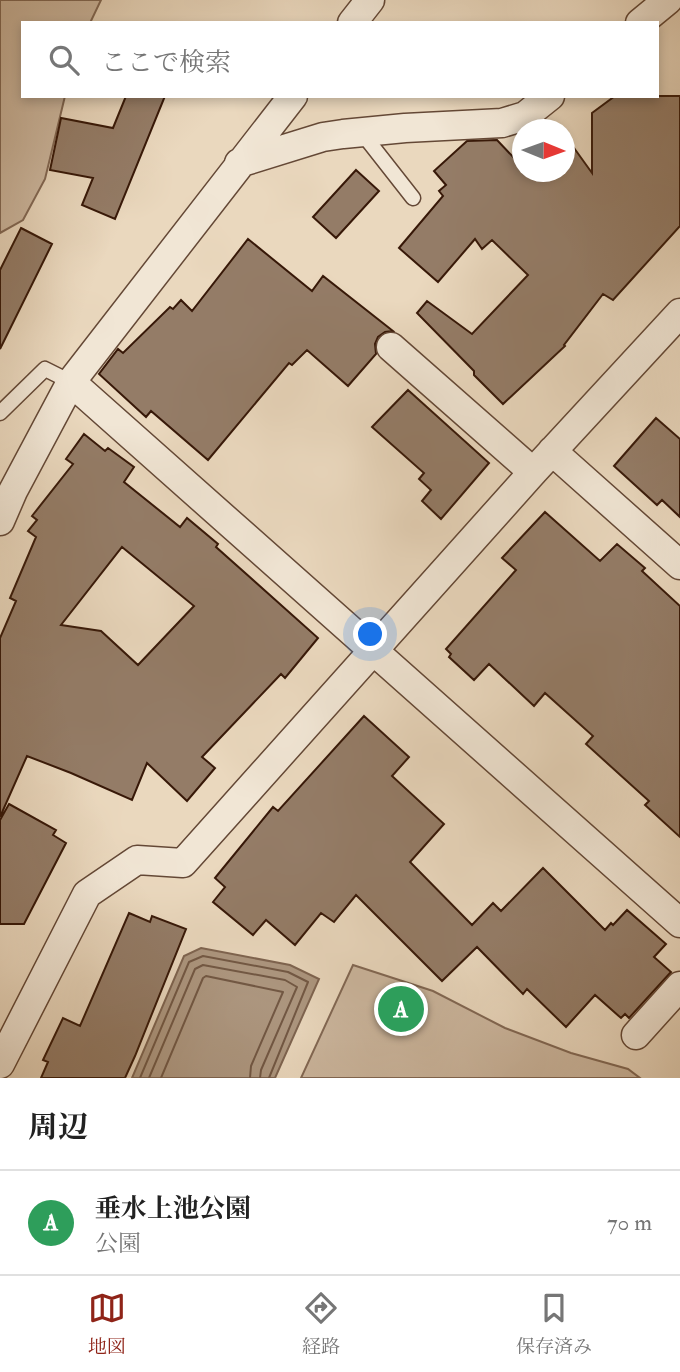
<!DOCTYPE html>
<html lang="ja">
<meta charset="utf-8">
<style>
:root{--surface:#fff;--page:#f2f2f2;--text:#222;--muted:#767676;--line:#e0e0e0;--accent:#8f2418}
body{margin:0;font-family:"IM FELL Double Pica","Noto Serif JP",serif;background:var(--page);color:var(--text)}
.compass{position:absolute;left:512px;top:119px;width:63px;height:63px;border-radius:50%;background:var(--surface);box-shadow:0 4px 10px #0003;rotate:91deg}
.you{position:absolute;left:371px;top:635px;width:24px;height:24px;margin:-18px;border:5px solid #fff;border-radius:50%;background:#1a73e8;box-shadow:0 0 0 10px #1a73e833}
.badge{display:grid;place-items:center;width:46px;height:46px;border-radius:50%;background:var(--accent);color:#fff;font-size:23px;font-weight:700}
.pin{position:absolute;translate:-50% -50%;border:4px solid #fff;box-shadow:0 2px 7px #0006}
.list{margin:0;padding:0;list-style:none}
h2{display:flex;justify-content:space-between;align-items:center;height:91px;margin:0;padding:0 28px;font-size:30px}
h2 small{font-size:23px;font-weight:400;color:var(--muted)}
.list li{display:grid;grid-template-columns:46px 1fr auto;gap:21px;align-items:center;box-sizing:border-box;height:105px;padding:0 28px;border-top:2px solid var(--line)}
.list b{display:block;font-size:26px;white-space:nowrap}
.list p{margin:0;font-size:23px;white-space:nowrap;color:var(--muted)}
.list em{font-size:23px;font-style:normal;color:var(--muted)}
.icon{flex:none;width:38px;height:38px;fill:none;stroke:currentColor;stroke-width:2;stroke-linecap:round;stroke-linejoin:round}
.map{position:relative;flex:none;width:680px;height:1078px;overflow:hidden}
.search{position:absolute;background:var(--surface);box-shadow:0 4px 10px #0003;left:21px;right:21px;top:21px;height:77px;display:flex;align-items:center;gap:18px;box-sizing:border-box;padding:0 24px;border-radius:0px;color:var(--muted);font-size:26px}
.sheet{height:196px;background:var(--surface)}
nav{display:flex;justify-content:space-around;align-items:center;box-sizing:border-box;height:98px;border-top:2px solid var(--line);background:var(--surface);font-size:19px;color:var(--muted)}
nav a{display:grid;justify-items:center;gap:4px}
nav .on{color:var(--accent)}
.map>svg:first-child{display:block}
</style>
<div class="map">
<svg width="680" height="1078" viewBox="0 0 680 1078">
<rect width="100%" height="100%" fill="#ead8be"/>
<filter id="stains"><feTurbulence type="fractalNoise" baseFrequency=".00286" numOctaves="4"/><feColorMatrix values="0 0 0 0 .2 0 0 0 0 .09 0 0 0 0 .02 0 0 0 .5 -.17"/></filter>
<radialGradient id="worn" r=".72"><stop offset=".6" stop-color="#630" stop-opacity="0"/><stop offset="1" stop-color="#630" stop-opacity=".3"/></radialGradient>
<path fill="#ccb79f" stroke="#826854" stroke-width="2" d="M 0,0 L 101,0 L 90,23 L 23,23 L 23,96 L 65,96 L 45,179 L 23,220 L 0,233 Z
M 353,965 L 433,991 L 505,1028 L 571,1053 L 628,1069 L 640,1078 L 301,1078 Z"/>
<path fill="#ad9780" stroke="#7e6450" stroke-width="2" d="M 201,948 L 290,965 L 319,979 L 275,1078 L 132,1078 L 184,956 Z"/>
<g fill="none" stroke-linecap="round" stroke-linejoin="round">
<path stroke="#725844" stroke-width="2" d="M 140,1078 L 189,962 L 203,956 L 288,972 L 308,982 L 269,1078
M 149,1078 L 195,969 L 203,965 L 285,980 L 297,987 L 261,1070 L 260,1078
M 161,1078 L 203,978 L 206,976 L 283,992 L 251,1066 L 250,1078"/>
</g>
<path fill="#947c67" stroke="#371808" stroke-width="2" fill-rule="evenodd" d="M 126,96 L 165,96 L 115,219 L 82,205 L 93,178 L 50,170 L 61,118 L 113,128 Z
M 615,96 L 680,96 L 680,226 L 613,300 L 603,294 L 564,345 L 565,346 L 503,404 L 474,375 L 474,371 L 417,313 L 427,301 L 472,334 L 528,275 L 492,240 L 482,249 L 475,239 L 438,282 L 399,248 L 443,196 L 439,191 L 446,185 L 434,171 L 467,141 L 497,140 L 516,160 L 522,155 L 522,172 L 564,172 L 564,134 L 592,173 L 592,113 Z
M 356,170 L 379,191 L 336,238 L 313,217 Z
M 21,228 L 52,244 L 0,349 L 0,270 Z
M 248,239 L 312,291 L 323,276 L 393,331 L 385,332 L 378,337 L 375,344 L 376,354 L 348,386 L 307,350 L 292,365 L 289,363 L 208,460 L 151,411 L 146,417 L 99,374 L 118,349 L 123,353 L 170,307 L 173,309 L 181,300 L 192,311 Z
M 408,390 L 489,463 L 441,519 L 422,501 L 431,490 L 419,479 L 424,473 L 372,427 Z
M 656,418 L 680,439 L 680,517 L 662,500 L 657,505 L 614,466 Z
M 84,434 L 105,451 L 108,448 L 134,467 L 124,482 L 180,527 L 187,518 L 218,544 L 216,547 L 318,638 L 285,678 L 281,674 L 202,757 L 215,768 L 187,801 L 147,763 L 132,800 L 71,773 L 27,756 L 0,817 L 0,638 L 16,601 L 10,598 L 36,537 L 28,531 L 37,520 L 32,516 L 73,464 L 66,459 ZM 122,547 L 194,606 L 138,665 L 101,631 L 61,625 Z
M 545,512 L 600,561 L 617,544 L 645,568 L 642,571 L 680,606 L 680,837 L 645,805 L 649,801 L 586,744 L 593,736 L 545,693 L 534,706 L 489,664 L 474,680 L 449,657 L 451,654 L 446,649 L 516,570 L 502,558 Z
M 364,716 L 409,757 L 392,776 L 444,824 L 410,862 L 472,925 L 493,903 L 501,911 L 543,868 L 605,930 L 611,923 L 613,925 L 627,910 L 666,944 L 654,957 L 671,972 L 629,1018 L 625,1014 L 621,1018 L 595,995 L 566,1027 L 527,989 L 523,994 L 477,947 L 442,981 L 356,895 L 334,922 L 321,913 L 295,945 L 266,920 L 253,935 L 213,902 L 225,887 L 215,878 L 273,807 L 278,811 Z
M 9,804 L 56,830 L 53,835 L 66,843 L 24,924 L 0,924 L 0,820 Z
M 129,913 L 150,922 L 152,916 L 186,929 L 135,1056 L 125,1078 L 41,1078 L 48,1062 L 43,1060 L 63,1018 L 80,1026 Z"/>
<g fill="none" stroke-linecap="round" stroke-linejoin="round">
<g stroke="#644836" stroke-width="17">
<path id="lane" d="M 362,133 L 413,198
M 0,413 L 45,369 L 71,382"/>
</g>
<g stroke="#644836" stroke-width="31">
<path id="street" d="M 352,23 L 370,0
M 640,23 L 668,0
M 239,163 L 323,137 L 343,134 L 405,128 L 502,123 L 525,116 L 550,96
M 391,347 L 533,472
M 71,382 L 680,923
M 552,451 L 680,565
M 0,521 L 13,491 L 71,382 L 293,96
M 636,1035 L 680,986
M 0,1064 L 87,894 L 137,860 L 183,863 L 533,472 L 680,313"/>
</g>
<use href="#lane" stroke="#f1e6d5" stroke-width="14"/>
<use href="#street" stroke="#f1e6d5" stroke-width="28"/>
</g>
<rect width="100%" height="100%" filter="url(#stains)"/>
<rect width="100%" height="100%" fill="url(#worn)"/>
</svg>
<svg class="compass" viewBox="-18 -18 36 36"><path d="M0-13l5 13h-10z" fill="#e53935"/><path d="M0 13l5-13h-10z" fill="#767676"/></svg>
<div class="you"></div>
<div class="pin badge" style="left:401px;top:1009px;background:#2e9e5b">A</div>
<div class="search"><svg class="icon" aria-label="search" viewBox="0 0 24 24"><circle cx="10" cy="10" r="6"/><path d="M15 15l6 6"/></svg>ここで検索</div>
</div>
<section class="sheet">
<h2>周辺<small></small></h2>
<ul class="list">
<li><span class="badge" style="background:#2e9e5b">A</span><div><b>垂水上池公園</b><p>公園</p></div><em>70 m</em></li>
</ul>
</section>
<nav>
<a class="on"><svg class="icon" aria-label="map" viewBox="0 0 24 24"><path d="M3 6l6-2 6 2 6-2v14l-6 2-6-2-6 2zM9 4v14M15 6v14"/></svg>地図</a>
<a><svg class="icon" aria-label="directions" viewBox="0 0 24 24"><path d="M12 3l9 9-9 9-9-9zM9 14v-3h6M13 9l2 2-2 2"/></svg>経路</a>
<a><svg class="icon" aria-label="saved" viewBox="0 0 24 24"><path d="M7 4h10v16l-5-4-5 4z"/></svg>保存済み</a>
</nav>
